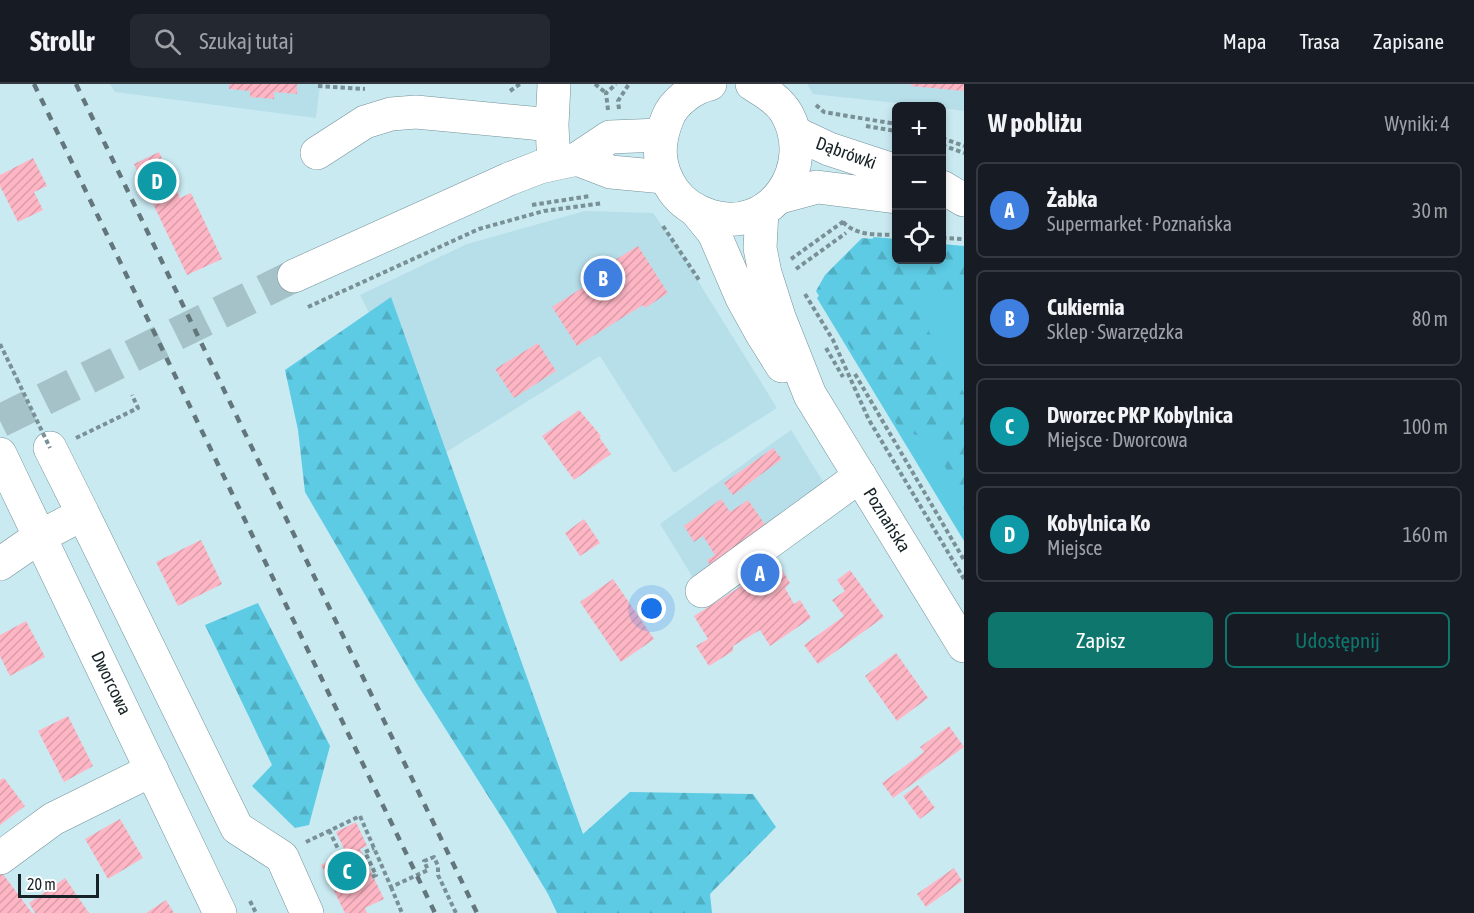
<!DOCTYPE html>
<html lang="pl">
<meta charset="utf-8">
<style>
:root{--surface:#171b24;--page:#242831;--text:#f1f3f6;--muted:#9ea1a6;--line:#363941;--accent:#0f766e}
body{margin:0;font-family:"Asap Condensed",sans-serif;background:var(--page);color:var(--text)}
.controls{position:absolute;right:18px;top:18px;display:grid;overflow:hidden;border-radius:9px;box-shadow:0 3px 9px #0003}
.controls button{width:54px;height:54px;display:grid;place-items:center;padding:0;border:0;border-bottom:2px solid var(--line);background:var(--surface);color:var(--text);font:30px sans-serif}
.scale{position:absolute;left:18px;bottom:15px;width:81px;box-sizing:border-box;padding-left:6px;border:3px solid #162225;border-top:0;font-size:16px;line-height:21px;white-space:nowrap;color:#162225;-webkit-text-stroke:4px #fff;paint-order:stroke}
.you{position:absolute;left:652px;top:525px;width:21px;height:21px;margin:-15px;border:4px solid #fff;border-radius:50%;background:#1a73e8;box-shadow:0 0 0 9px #1a73e833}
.badge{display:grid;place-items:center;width:39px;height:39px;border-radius:50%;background:var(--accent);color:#fff;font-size:20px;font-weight:700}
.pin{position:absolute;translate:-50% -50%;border:3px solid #fff;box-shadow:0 2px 6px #0006}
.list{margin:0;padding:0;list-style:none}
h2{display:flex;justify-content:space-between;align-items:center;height:78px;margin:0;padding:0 24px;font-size:26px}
h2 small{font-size:20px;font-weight:400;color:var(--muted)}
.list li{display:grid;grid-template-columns:39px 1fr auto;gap:18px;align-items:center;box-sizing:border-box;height:96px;margin:0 12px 12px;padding:0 12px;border:2px solid var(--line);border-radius:9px}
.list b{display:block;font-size:22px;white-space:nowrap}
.list p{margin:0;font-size:20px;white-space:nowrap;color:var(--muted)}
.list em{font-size:20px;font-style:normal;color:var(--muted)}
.actions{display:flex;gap:12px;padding:18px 24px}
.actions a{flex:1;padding:14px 0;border:2px solid var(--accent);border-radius:9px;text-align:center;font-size:21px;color:var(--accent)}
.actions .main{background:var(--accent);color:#fff}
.icon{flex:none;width:33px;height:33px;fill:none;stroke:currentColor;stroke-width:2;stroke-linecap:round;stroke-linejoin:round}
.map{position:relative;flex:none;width:964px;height:829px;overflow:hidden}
header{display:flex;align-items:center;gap:36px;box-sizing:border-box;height:84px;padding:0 30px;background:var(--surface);border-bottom:2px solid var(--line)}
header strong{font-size:28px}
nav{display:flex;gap:33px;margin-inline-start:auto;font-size:21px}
.search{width:420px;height:54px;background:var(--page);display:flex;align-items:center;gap:15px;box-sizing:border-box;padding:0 21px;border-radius:9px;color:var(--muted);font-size:22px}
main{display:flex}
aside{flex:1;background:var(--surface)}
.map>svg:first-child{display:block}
</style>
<header>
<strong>Strollr</strong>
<div class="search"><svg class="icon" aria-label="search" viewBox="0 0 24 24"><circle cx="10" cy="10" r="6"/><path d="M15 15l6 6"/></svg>Szukaj tutaj</div>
<nav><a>Mapa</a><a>Trasa</a><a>Zapisane</a></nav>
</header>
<main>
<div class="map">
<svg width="964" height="829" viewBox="0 0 964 829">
<defs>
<pattern id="forest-firs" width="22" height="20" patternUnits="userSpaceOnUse" patternTransform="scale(1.5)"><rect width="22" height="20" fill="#5dcbe4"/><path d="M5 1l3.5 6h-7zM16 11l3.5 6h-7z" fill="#50aec3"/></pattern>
<pattern id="building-hatch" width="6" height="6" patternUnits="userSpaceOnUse" patternTransform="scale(1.5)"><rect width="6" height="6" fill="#feb6c5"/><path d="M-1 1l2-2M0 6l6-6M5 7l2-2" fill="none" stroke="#d99ca9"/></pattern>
</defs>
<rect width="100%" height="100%" fill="#caeaf2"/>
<path fill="#b7dfe9" d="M 110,0 L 320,0 L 316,34 L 115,8 Z
M 807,0 L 964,0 L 964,27 L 942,24 L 942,22 L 924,22 L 813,10 Z
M 585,127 L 653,129 L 678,165 L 777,324 L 674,389 L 600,272 L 440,372 L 360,211 L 467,160 Z
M 791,346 L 829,407 L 698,502 L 660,440 Z"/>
<path fill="#5dcbe4" d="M 874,153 L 896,155 L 896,176 L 942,176 L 942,160 L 964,162 L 964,457 L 817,214 Z"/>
<path fill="url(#forest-firs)" d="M 862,154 L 896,157 L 896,176 L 942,176 L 942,162 L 964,164 L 964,213 L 908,211 L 964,309 L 964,426 L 933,355 L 901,347 L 816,207 L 825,191 Z
M 391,213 L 583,750 L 630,708 L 753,710 L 776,743 L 710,810 L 712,829 L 557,829 L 548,810 L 509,745 L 417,600 L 305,408 L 298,346 L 285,286 Z
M 258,519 L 330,662 L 309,741 L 295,744 L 252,702 L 272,681 L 205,541 Z"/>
<path fill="url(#building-hatch)" d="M 229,0 L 297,0 L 297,10 L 274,8 L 274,15 L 250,13 L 250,7 L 229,5 Z
M 911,0 L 964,0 L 964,7 L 911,2 Z
M 159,68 L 180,114 L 191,109 L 222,175 L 187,191 L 134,80 Z
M 33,74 L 47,102 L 34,108 L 43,126 L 18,138 L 0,102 L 0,91 Z
M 638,162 L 668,209 L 645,224 L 643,221 L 577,262 L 552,223 L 618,181 L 615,176 Z
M 538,259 L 556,287 L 514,314 L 495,285 Z
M 579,326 L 601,352 L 599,353 L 611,370 L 574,396 L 542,352 Z
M 773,364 L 782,375 L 733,411 L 724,399 Z
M 721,415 L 730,428 L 748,416 L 766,442 L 716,491 L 707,476 L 715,471 L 703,452 L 694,458 L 684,442 Z
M 584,435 L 600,459 L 580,472 L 565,449 Z
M 201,456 L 222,500 L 178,522 L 156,478 Z
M 778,479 L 790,499 L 785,504 L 794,520 L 800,516 L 811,534 L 770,562 L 760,546 L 733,562 L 733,567 L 709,582 L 696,562 L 708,555 L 694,532 Z
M 850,486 L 884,533 L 818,580 L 804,561 L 844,532 L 832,516 L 845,507 L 837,496 Z
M 613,495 L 654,555 L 621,578 L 580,518 Z
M 26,537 L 45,573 L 10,592 L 0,572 L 0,551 Z
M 896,569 L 928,614 L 897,637 L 865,592 Z
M 68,632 L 93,682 L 64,698 L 38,647 Z
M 949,642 L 964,663 L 893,714 L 882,699 L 924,668 L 920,663 Z
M 4,694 L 25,722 L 0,741 L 0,696 Z
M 918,701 L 935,724 L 920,735 L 903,712 Z
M 120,735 L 143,774 L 108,795 L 85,755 Z
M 356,738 L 367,762 L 360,765 L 384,815 L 365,824 L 367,829 L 345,829 L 321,781 L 346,769 L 336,748 Z
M 954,784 L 962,797 L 926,823 L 917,810 Z
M 0,786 L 32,829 L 0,829 Z
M 65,794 L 89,829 L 35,829 L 29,819 Z
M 166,816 L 174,829 L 146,829 Z"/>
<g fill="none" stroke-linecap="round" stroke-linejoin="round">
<path stroke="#a6c2c9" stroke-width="33" stroke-dasharray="33 16" stroke-linecap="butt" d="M 0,337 L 294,192"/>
<g stroke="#739199" stroke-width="34">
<path id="minor" d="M 795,49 L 829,65 L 896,87
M 553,63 L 552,41 L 554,0
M 317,69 L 365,38 L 391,30 L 416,28 L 552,41
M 577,75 L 611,88 L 664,93
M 942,103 L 964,116
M 780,113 L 817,103 L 896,113
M 294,192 L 509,95 L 540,83 L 577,75 L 610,53 L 661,51
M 50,364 L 83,430
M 0,370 L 220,829
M 0,480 L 39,453 L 83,430 L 237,744 L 282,773 L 307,829
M 702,507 L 860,392
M 0,774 L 53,735 L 152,686"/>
</g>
<g stroke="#739199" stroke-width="34">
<path id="major" d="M 710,0 C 694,3 674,18 668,33 C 657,59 657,82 673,106 C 682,119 695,127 710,132 C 771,151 816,83 787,30 C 779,16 765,8 752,0
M 762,127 L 760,164 L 765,189 L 779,233 L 810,311 L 964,562
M 697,128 L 714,149 L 742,214 L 762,250 L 782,282"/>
</g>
<path stroke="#799096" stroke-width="4" stroke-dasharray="4.5 3" stroke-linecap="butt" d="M 595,0 L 606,9
M 318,2 L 365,5
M 510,7 L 520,0
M 816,21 L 824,28 L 896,40
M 619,25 L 618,17 L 629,0
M 608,26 L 606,9 L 616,0
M 866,42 L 896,47
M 942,54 L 964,62
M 942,61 L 964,69
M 532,121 L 590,112
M 843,138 C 858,153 877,150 896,151
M 663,142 L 699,196
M 942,154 L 964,155
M 791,175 L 844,137
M 796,185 L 846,149
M 805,210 L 833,256 L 869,336 L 964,495
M 308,223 L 479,145 L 544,127 L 603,119
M 0,260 L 17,295
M 826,264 L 843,293
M 855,290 L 964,476
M 76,354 L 138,324 L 132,311
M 329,746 L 341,771
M 306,758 L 360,732 L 391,803 L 428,786 L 424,777 L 434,773 L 438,782 L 438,791 L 456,829
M 372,793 L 376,791 L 365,768 L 374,764
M 391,803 L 402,829
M 250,817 L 256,829"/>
<use href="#minor" stroke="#fff" stroke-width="33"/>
<use href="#major" stroke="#fff" stroke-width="33"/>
<path stroke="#62767b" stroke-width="4.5" stroke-dasharray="8 8" stroke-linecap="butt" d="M 34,0 L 435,829
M 76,0 L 477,829"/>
<path stroke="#799096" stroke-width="4" stroke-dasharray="4.5 3" stroke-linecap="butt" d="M 17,295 L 50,364"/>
</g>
<g text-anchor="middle" stroke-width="4.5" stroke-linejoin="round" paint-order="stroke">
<g font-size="18" fill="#162225" stroke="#fff">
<text transform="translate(846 69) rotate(20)" y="6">Dąbrówki</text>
<text transform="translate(887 436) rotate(58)" y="6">Poznańska</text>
<text transform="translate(111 599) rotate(64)" y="6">Dworcowa</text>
</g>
</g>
</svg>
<div class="controls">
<button>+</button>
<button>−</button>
<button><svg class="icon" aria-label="locate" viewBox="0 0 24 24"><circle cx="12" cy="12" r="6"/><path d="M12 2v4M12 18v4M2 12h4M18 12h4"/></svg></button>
</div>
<div class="scale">20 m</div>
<div class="you"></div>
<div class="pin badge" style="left:760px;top:489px;background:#3f7fe0">A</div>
<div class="pin badge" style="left:603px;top:194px;background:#3f7fe0">B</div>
<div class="pin badge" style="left:347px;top:787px;background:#0f9aa8">C</div>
<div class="pin badge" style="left:157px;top:97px;background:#0f9aa8">D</div>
</div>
<aside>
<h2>W pobliżu<small>Wyniki: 4</small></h2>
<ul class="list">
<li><span class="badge" style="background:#3f7fe0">A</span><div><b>Żabka</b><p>Supermarket · Poznańska</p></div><em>30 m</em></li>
<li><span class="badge" style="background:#3f7fe0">B</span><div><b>Cukiernia</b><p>Sklep · Swarzędzka</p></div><em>80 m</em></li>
<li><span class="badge" style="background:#0f9aa8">C</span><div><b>Dworzec PKP Kobylnica</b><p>Miejsce · Dworcowa</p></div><em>100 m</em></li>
<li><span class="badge" style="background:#0f9aa8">D</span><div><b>Kobylnica Ko</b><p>Miejsce</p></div><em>160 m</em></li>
</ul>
<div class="actions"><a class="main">Zapisz</a><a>Udostępnij</a></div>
</aside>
</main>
